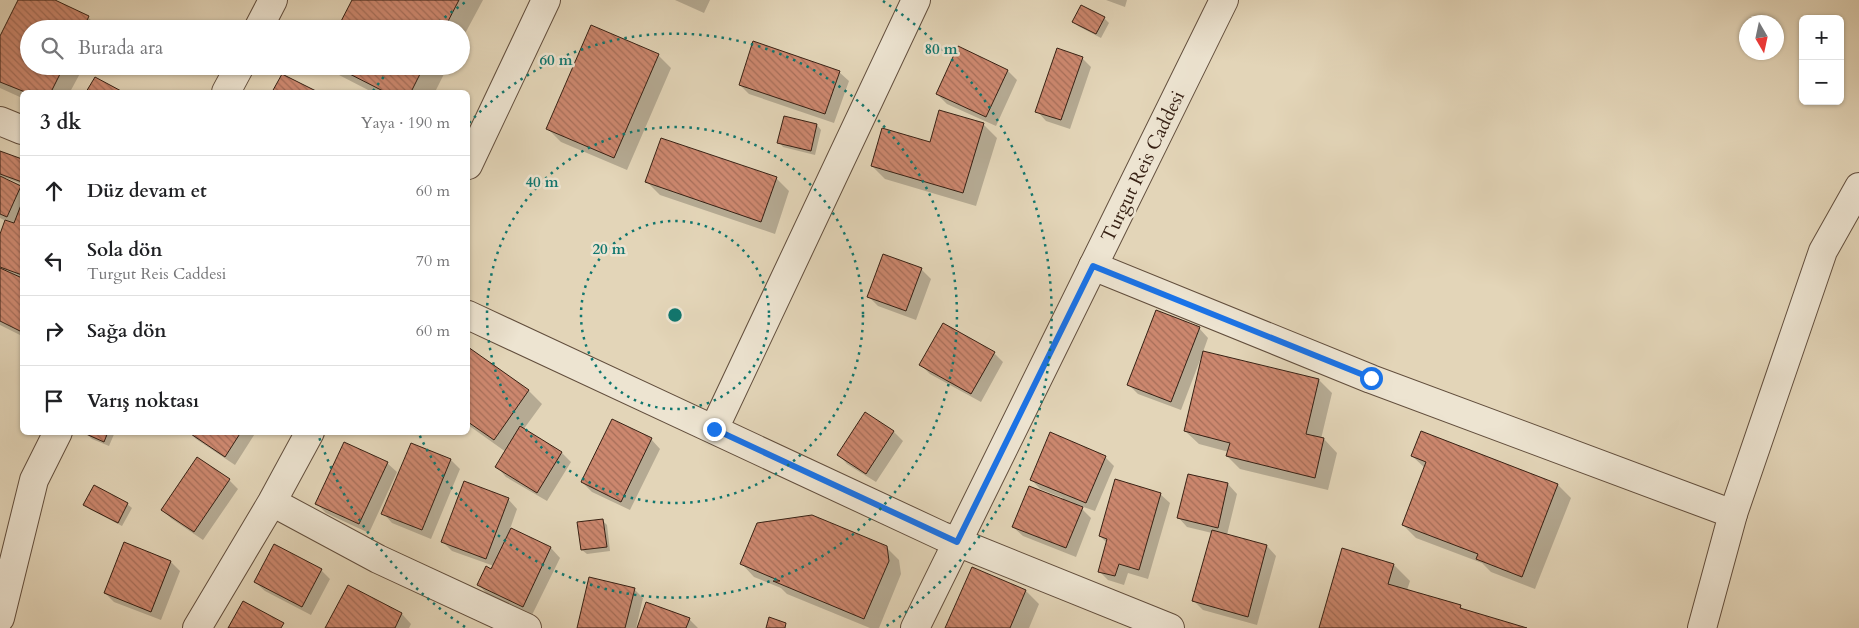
<!DOCTYPE html>
<html lang="tr">
<meta charset="utf-8">
<style>
:root{--surface:#fff;--page:#f2f2f2;--text:#202124;--muted:#757577;--line:#e0e0e0}
body{margin:0;font-family:Cardo,serif;background:var(--page);color:var(--text)}
.controls{position:absolute;right:15px;top:15px;display:grid;overflow:hidden;border-radius:8px;box-shadow:0 1px 4px #0004}
.controls button{width:45px;height:45px;display:grid;place-items:center;padding:0;border:0;border-bottom:1px solid var(--line);background:var(--surface);color:var(--text);font:25px sans-serif}
.compass{position:absolute;left:1739px;top:15px;width:45px;height:45px;border-radius:50%;background:var(--surface);box-shadow:0 1px 4px #0004;rotate:171deg}
.stop{position:absolute;width:15px;height:15px;margin:-11px;border:4px solid #1a73e8;border-radius:50%;background:#fff}
.stop.end{background:#1a73e8;border-color:#fff;box-shadow:0 1px 5px #0008}
.list{margin:0;padding:0;list-style:none}
h2{display:flex;justify-content:space-between;align-items:center;height:65px;margin:0;padding:0 20px;font-size:21px}
h2 small{font-size:16px;font-weight:400;color:var(--muted)}
.list li{display:grid;grid-template-columns:32px 1fr auto;gap:15px;align-items:center;box-sizing:border-box;height:70px;padding:0 20px;border-top:1px solid var(--line)}
.list b{display:block;font-size:19px;white-space:nowrap}
.list p{margin:0;font-size:16px;white-space:nowrap;color:var(--muted)}
.list em{font-size:16px;font-style:normal;color:var(--muted)}
.icon{flex:none;width:28px;height:28px;fill:none;stroke:currentColor;stroke-width:2;stroke-linecap:round;stroke-linejoin:round}
.map{position:relative;flex:none;width:1859px;height:628px;overflow:hidden}
.search{position:absolute;background:var(--surface);box-shadow:0 1px 4px #0004;left:20px;top:20px;width:450px;height:55px;display:flex;align-items:center;gap:12px;box-sizing:border-box;padding:0 18px;border-radius:28px;color:var(--muted);font-size:19px}
.panel{position:absolute;background:var(--surface);box-shadow:0 1px 4px #0004;left:20px;top:90px;width:450px;height:345px;border-radius:8px}
.map>svg:first-child{display:block}
</style>
<div class="map">
<svg width="1859" height="628" viewBox="0 0 1859 628">
<defs>
<pattern id="building-back-hatch" width="6" height="6" patternUnits="userSpaceOnUse" patternTransform="scale(1.25)"><rect width="6" height="6" fill="#cc876e"/><path d="M-1 5l2 2M0 0l6 6M5-1l2 2" fill="none" stroke="#a66e59"/></pattern>
</defs>
<rect width="100%" height="100%" fill="#e3d5b8"/>
<filter id="stains"><feTurbulence type="fractalNoise" baseFrequency=".004" numOctaves="4"/><feColorMatrix values="0 0 0 0 .2 0 0 0 0 .09 0 0 0 0 .02 0 0 0 .5 -.17"/></filter>
<radialGradient id="worn" r=".72"><stop offset=".6" stop-color="#630" stop-opacity="0"/><stop offset="1" stop-color="#630" stop-opacity=".3"/></radialGradient>
<path fill="#0003" d="M 19,0 L 53,0 L 88,17 L 99,29 L 29,29 L 29,66 L 84,66 L 70,92 L 22,92 L 22,98 L 0,88 L 0,39 Z
M 353,0 L 483,0 L 461,41 L 461,29 L 338,29 Z
M 675,0 L 710,0 L 704,13 Z
M 1106,0 L 1127,0 L 1125,7 Z
M 1104,18 L 1109,23 L 1101,38 L 1078,26 L 1074,21 Z
M 658,55 L 671,68 L 627,170 L 561,142 L 548,129 Z
M 1082,58 L 1091,67 L 1070,129 L 1046,121 L 1037,111 Z
M 330,66 L 448,66 L 435,92 L 372,92 L 339,75 Z
M 1008,71 L 1017,80 L 996,126 L 947,104 L 937,94 Z
M 839,72 L 849,81 L 834,123 L 749,94 L 740,85 Z
M 282,76 L 316,92 L 274,92 Z
M 96,79 L 120,92 L 88,92 Z
M 983,124 L 997,138 L 976,206 L 885,179 L 872,166 Z
M 817,125 L 821,130 L 815,155 L 783,147 L 779,142 Z
M 0,152 L 22,160 L 22,184 L 6,178 L 6,180 L 22,189 L 22,336 L 0,325 L 0,238 L 6,221 L 0,218 Z
M 776,178 L 789,191 L 775,234 L 660,195 L 647,182 Z
M 921,269 L 931,279 L 916,320 L 878,306 L 869,297 Z
M 1199,328 L 1208,338 L 1203,352 L 1319,380 L 1332,393 L 1321,439 L 1324,439 L 1337,453 L 1328,490 L 1240,469 L 1227,456 L 1229,452 L 1199,444 L 1185,431 L 1203,355 L 1202,355 L 1181,410 L 1138,394 L 1129,385 Z
M 468,348 L 529,391 L 542,404 L 523,430 L 562,453 L 571,462 L 547,501 L 506,477 L 497,467 L 506,452 L 468,425 Z
M 994,353 L 1003,362 L 981,402 L 930,374 L 921,365 Z
M 865,414 L 894,432 L 903,441 L 876,482 L 847,464 L 838,454 Z
M 88,432 L 115,432 L 109,446 L 92,439 L 87,434 Z
M 189,432 L 256,432 L 235,465 L 196,439 Z
M 651,439 L 660,449 L 630,510 L 592,492 L 582,482 Z
M 412,444 L 451,460 L 460,469 L 431,539 L 392,523 L 383,513 Z
M 1412,456 L 1558,485 L 1571,498 L 1535,589 L 1491,572 L 1482,563 L 1416,538 L 1403,525 L 1425,468 Z
M 1105,457 L 1114,466 L 1095,511 L 1078,505 L 1091,518 L 1076,557 L 1023,536 L 1013,527 L 1062,500 L 1063,498 L 1040,489 L 1031,479 Z
M 387,463 L 397,472 L 369,533 L 326,513 L 317,504 Z
M 229,480 L 238,489 L 203,540 L 172,519 L 162,510 Z
M 1228,484 L 1237,494 L 1227,535 L 1267,546 L 1276,556 L 1257,625 L 1203,610 L 1194,601 L 1212,533 L 1187,527 L 1178,517 Z
M 1160,494 L 1170,503 L 1148,579 L 1128,573 L 1124,585 L 1108,580 L 1099,571 L 1107,543 L 1100,536 Z
M 508,499 L 517,509 L 510,529 L 551,548 L 560,558 L 532,615 L 487,594 L 478,584 L 494,566 L 452,551 L 443,542 Z
M 85,504 L 127,504 L 132,508 L 122,526 L 89,509 Z
M 602,520 L 607,525 L 610,551 L 587,554 L 582,550 Z
M 125,543 L 171,562 L 180,571 L 161,620 L 114,602 L 105,593 Z
M 886,547 L 899,560 L 901,574 L 879,628 L 870,628 L 787,594 L 781,588 L 754,577 L 741,563 Z
M 1343,550 L 1394,565 L 1410,581 L 1407,590 L 1460,606 L 1465,611 L 1522,628 L 1320,628 Z
M 972,568 L 1026,591 L 1039,604 L 1029,628 L 947,628 Z
M 321,570 L 330,579 L 311,615 L 265,591 L 255,582 Z
M 348,587 L 402,614 L 411,624 L 409,628 L 327,628 Z
M 634,589 L 643,598 L 636,628 L 579,628 Z
M 689,619 L 698,628 L 638,628 Z"/>
<path fill="url(#building-back-hatch)" stroke="#372114" d="M 18,0 L 55,0 L 89,16 L 83,29 L 29,29 L 29,66 L 64,66 L 51,92 L 25,92 L 0,82 L 0,36 Z
M 352,0 L 459,0 L 444,29 L 337,29 Z
M 1081,5 L 1105,17 L 1096,34 L 1072,22 Z
M 591,25 L 659,54 L 614,158 L 546,129 Z
M 753,41 L 840,71 L 825,114 L 739,85 Z
M 958,46 L 1008,70 L 986,117 L 936,94 Z
M 1057,48 L 1083,57 L 1061,120 L 1035,112 Z
M 334,66 L 424,66 L 411,92 L 385,92 Z
M 282,74 L 318,92 L 272,92 Z
M 95,77 L 123,92 L 86,92 Z
M 939,110 L 984,123 L 963,193 L 871,166 L 882,128 L 930,142 Z
M 784,116 L 817,124 L 811,151 L 777,143 Z
M 661,138 L 777,177 L 761,222 L 645,182 Z
M 0,151 L 22,159 L 22,182 L 0,174 Z
M 0,176 L 21,186 L 7,217 L 0,214 Z
M 21,205 L 22,206 L 22,275 L 0,267 L 0,234 L 5,220 L 14,223 Z
M 883,254 L 922,268 L 906,311 L 867,297 Z
M 0,268 L 22,278 L 22,332 L 0,321 Z
M 1156,310 L 1200,327 L 1171,402 L 1127,385 Z
M 943,323 L 995,352 L 971,394 L 919,365 Z
M 468,347 L 529,390 L 494,440 L 468,422 Z
M 1203,351 L 1319,379 L 1306,434 L 1324,438 L 1315,478 L 1226,456 L 1230,443 L 1184,431 Z
M 865,412 L 894,431 L 866,474 L 837,455 Z
M 612,419 L 652,438 L 621,502 L 581,482 Z
M 520,426 L 562,452 L 537,493 L 495,467 Z
M 1421,431 L 1558,484 L 1522,577 L 1476,559 L 1478,554 L 1402,525 L 1426,462 L 1411,456 Z
M 87,432 L 108,432 L 104,442 L 86,434 Z
M 188,432 L 241,432 L 225,457 Z
M 1050,432 L 1106,456 L 1086,503 L 1030,480 Z
M 344,442 L 388,462 L 359,524 L 315,504 Z
M 411,443 L 451,459 L 422,530 L 381,514 Z
M 197,457 L 230,479 L 194,532 L 161,510 Z
M 1188,474 L 1228,483 L 1218,528 L 1177,518 Z
M 1115,479 L 1161,493 L 1139,570 L 1119,564 L 1115,576 L 1098,572 L 1107,539 L 1099,536 Z
M 464,481 L 509,498 L 486,559 L 441,542 Z
M 94,485 L 128,503 L 118,523 L 83,505 Z
M 1029,486 L 1083,507 L 1066,548 L 1012,527 Z
M 812,515 L 887,546 L 889,561 L 864,619 L 773,581 L 780,581 L 740,564 L 757,523 Z
M 603,519 L 607,547 L 581,550 L 577,522 Z
M 511,528 L 551,547 L 523,607 L 477,585 L 486,566 L 491,569 Z
M 1212,530 L 1267,545 L 1248,617 L 1192,601 Z
M 124,542 L 171,561 L 151,612 L 104,593 Z
M 274,544 L 322,569 L 302,607 L 254,582 Z
M 1342,548 L 1394,564 L 1388,584 L 1461,605 L 1460,608 L 1527,628 L 1319,628 Z
M 972,567 L 1026,590 L 1010,628 L 945,628 Z
M 589,577 L 635,588 L 625,628 L 577,628 Z
M 348,585 L 402,613 L 395,628 L 325,628 Z
M 243,601 L 284,623 L 281,628 L 228,628 Z
M 646,602 L 690,618 L 686,628 L 637,628 Z
M 769,617 L 786,623 L 785,628 L 766,628 Z"/>
<g fill="none" stroke-linecap="round" stroke-linejoin="round">
<g stroke="#624e3d" stroke-width="30">
<path id="minor" d="M 0,121 L 22,130
M 468,165 L 546,0
M 1093,266 L 1371,379 L 1733,514
M 468,315 L 942,536 L 1170,628
M 714,429 L 916,0
M 272,502 L 378,559 L 527,628
M 197,628 L 272,502 L 310,432"/>
</g>
<g stroke="#624e3d" stroke-width="30">
<path id="tertiary" d="M 258,29 L 273,0
M 226,92 L 240,66
M 0,618 L 34,480 L 58,432
M 915,628 L 1224,0
M 1702,628 L 1733,514 L 1823,251 L 1859,187"/>
</g>
<use href="#minor" stroke="#ede4d1" stroke-width="28"/>
<use href="#tertiary" stroke="#ede4d1" stroke-width="28"/>
</g>
<g fill="none" stroke-linecap="round" stroke-linejoin="round">
<path stroke="#1a73e8" stroke-width="6" d="M 714,429 L 957,542 L 1093,266 L 1371,378"/>
</g>
<g fill="none" stroke="#0f766e" stroke-width="2.5" stroke-dasharray="2.5 5">
<circle cx="675" cy="315" r="94"/>
<circle cx="675" cy="315" r="188"/>
<path d="M469 123A282 282 0 1 1 419 434"/>
<path d="M465 627A376 376 0 0 1 318 434M373 91A376 376 0 0 1 391 68M433 27A376 376 0 0 1 467 1M883 1A376 376 0 0 1 885 627"/>
</g>
<g text-anchor="middle" stroke-width="5" stroke-linejoin="round" paint-order="stroke">
<g font-size="19" fill="#372114" stroke="#ede4d1">
<text transform="translate(1142 166) rotate(-64)" y="7">Turgut Reis Caddesi</text>
</g>
</g>
<circle cx="675" cy="315" r="8" fill="#0f766e" stroke="#ede4d1" stroke-width="2.5"/>
<g font-size="15" text-anchor="middle" font-weight="bold" fill="#0f766e" stroke="#ede4d1" stroke-width="5" stroke-linejoin="round" paint-order="stroke">
<text x="941" y="54">80 m</text>
<text x="556" y="65">60 m</text>
<text x="542" y="187">40 m</text>
<text x="609" y="254">20 m</text>
</g>
<rect width="100%" height="100%" filter="url(#stains)"/>
<rect width="100%" height="100%" fill="url(#worn)"/>
</svg>
<div class="controls">
<button>+</button>
<button>−</button>
</div>
<svg class="compass" viewBox="-18 -18 36 36"><path d="M0-13l5 13h-10z" fill="#e53935"/><path d="M0 13l5-13h-10z" fill="#757577"/></svg>
<div class="stop" style="left:1371px;top:378px"></div>
<div class="stop end" style="left:714px;top:429px"></div>
<div class="search"><svg class="icon" aria-label="search" viewBox="0 0 24 24"><circle cx="10" cy="10" r="6"/><path d="M15 15l6 6"/></svg>Burada ara</div>
<section class="panel">
<h2>3 dk<small>Yaya · 190 m</small></h2>
<ul class="list">
<li><svg class="icon" aria-label="ahead" viewBox="0 0 24 24"><path d="M12 20V5M6 11l6-6 6 6"/></svg><div><b>Düz devam et</b></div><em>60 m</em></li>
<li><svg class="icon" aria-label="left" viewBox="0 0 24 24"><path d="M17 20v-9H6M10 6l-5 5 5 5"/></svg><div><b>Sola dön</b><p>Turgut Reis Caddesi</p></div><em>70 m</em></li>
<li><svg class="icon" aria-label="right" viewBox="0 0 24 24"><path d="M7 20v-9h11M14 6l5 5-5 5"/></svg><div><b>Sağa dön</b></div><em>60 m</em></li>
<li><svg class="icon" aria-label="arrive" viewBox="0 0 24 24"><path d="M6 21V4h12l-3 4 3 4H6"/></svg><div><b>Varış noktası</b></div></li>
</ul>
</section>
</div>
